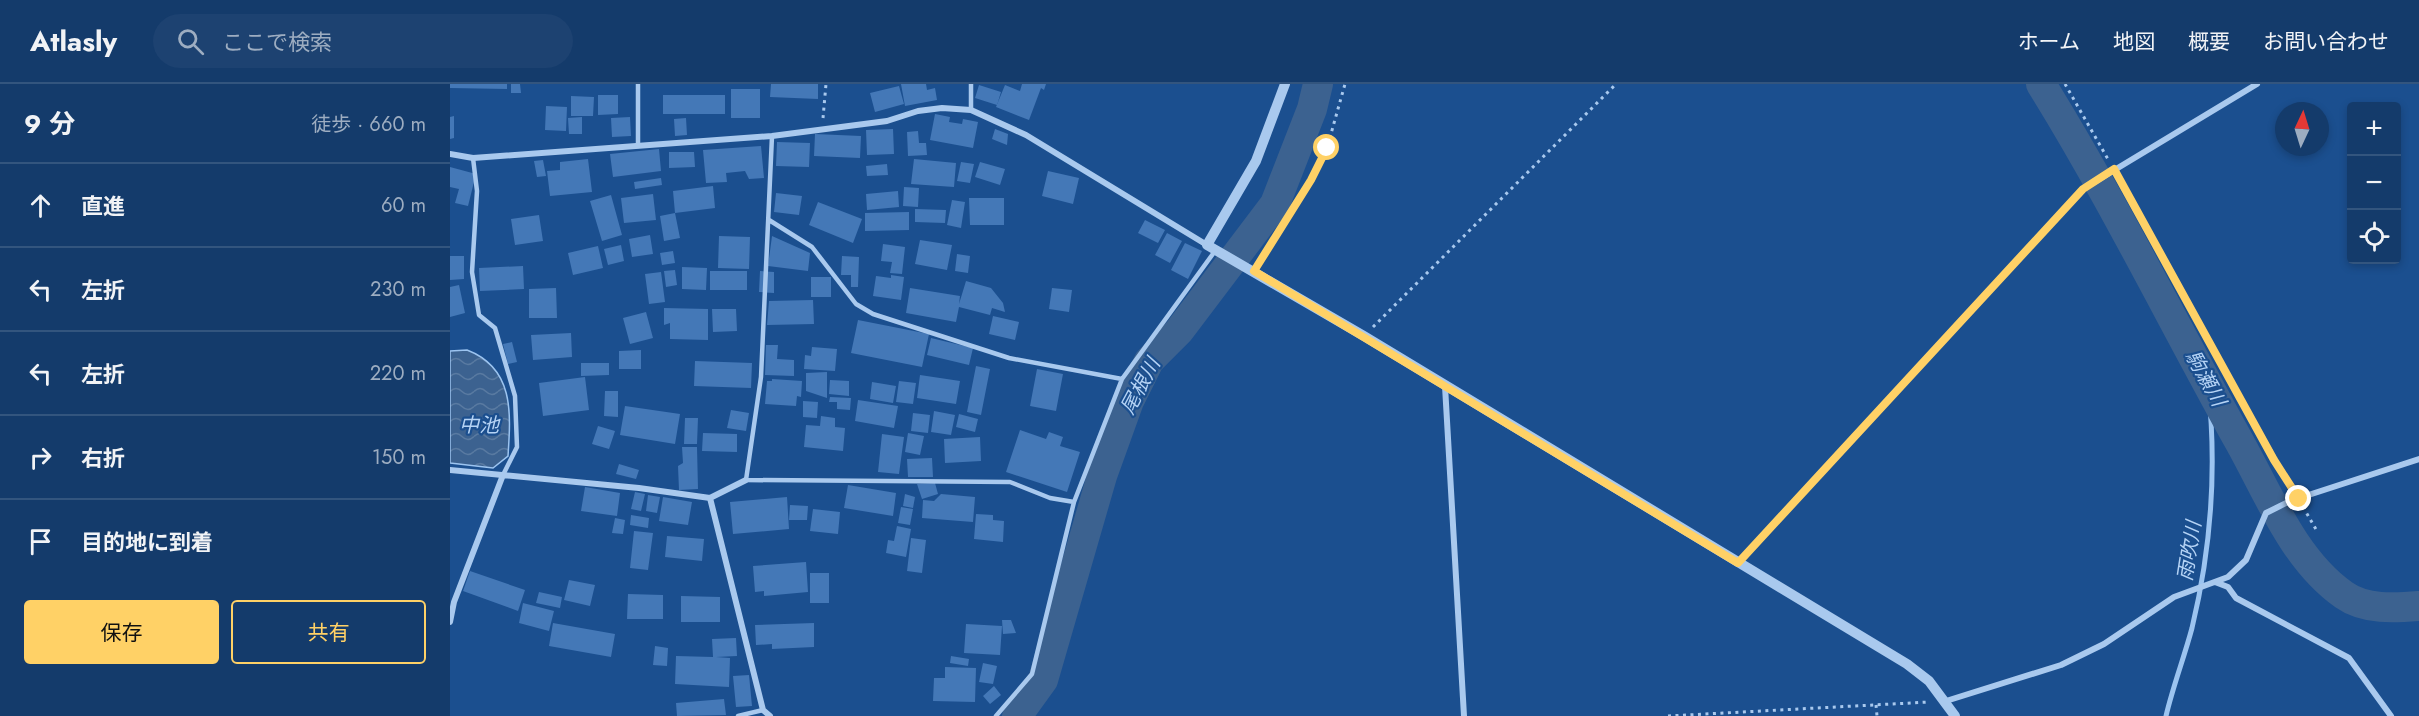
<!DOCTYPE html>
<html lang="ja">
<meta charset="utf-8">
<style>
:root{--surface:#143b6b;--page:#1d4271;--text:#f1f3f6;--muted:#9dadc1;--line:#33557e;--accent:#ffd166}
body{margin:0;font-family:Jost,"Noto Sans JP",sans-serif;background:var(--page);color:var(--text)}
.controls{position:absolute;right:18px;top:18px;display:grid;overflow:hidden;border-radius:6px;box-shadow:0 3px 9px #0003}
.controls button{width:54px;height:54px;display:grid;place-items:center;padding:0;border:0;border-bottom:2px solid var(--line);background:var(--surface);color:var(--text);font:30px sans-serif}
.compass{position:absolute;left:1825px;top:18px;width:54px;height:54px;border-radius:50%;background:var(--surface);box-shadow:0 3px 9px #0003;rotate:4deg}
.stop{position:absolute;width:18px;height:18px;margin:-14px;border:4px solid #ffd166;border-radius:50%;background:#fff}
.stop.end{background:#ffd166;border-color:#fff;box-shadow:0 2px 6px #0008}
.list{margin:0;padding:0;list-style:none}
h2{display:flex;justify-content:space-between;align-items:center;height:78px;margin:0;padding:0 24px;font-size:26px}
h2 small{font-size:20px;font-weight:400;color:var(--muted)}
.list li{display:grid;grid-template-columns:39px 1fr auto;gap:18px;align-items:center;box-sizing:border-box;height:84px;padding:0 24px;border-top:2px solid var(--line)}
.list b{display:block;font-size:22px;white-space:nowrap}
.list em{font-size:20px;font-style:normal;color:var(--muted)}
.actions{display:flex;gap:12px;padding:18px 24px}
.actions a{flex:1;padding:14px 0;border:2px solid var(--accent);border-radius:6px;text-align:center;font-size:21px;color:var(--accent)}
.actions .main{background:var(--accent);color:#111}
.icon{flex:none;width:33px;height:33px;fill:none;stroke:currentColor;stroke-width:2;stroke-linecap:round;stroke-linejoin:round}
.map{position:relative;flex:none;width:1969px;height:632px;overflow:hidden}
header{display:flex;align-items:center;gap:36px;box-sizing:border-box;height:84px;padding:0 30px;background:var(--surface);border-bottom:2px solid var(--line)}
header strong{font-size:28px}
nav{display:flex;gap:33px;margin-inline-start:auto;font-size:21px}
.search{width:420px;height:54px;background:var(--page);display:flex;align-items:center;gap:15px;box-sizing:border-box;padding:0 21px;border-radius:33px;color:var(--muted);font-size:22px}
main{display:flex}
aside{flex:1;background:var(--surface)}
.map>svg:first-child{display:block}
</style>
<header>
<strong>Atlasly</strong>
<div class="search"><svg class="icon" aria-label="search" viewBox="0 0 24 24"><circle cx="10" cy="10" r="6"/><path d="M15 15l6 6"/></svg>ここで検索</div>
<nav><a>ホーム</a><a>地図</a><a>概要</a><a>お問い合わせ</a></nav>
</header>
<main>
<aside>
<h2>9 分<small>徒歩 · 660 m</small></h2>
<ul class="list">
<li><svg class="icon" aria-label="ahead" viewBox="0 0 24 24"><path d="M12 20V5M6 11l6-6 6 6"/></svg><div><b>直進</b></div><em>60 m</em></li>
<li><svg class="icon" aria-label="left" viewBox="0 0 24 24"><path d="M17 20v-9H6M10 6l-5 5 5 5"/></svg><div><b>左折</b></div><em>230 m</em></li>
<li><svg class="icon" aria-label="left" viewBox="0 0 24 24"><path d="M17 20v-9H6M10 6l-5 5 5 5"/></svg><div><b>左折</b></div><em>220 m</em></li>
<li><svg class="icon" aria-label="right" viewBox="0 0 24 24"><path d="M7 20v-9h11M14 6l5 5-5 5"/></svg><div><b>右折</b></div><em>150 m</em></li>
<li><svg class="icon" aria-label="arrive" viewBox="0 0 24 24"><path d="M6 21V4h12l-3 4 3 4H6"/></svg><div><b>目的地に到着</b></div></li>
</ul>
<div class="actions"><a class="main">保存</a><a>共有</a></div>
</aside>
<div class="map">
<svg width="1969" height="632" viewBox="0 0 1969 632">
<defs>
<pattern id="water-waves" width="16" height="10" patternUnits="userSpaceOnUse" patternTransform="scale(1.5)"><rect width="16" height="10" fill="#3c6290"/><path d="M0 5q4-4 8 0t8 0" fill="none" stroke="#597aa1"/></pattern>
</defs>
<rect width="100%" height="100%" fill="#1b4f8f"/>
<path fill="url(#water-waves)" stroke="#9cc4f0" stroke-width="1.5" d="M 17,266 C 64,284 61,328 58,372 L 43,384 L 0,379 L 0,267 Z"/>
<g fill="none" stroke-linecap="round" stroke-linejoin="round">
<path stroke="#9cc4f0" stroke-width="5" d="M 1716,632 C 1723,602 1734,574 1742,544 C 1761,465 1767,382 1758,302"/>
<path stroke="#3c6290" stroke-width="30" d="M 1591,0 C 1663,116 1723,239 1790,359 C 1819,411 1844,476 1894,511 C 1915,526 1945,524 1969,522
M 567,632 L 593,596 L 652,392 L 679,317 L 699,277 L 729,247 L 825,120 L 862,25 L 868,0"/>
</g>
<path fill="#4478b7" d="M 0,0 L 57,0 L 57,5 L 0,4 Z
M 61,0 L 70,0 L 71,9 L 61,9 Z
M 321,0 L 368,0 L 368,15 L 320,13 Z
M 451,0 L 476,0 L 477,6 L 485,4 L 487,16 L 455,22 Z
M 572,0 L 596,0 L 594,6 L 591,4 L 579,36 L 546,23 L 555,1 L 570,7 Z
M 529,1 L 551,8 L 547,21 L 525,14 Z
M 449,2 L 454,20 L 425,28 L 420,9 Z
M 281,5 L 310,5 L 310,34 L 281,34 Z
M 148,11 L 168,11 L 168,30 L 148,31 Z
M 213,11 L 275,11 L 275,30 L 213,30 Z
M 121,12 L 144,13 L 143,32 L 121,32 Z
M 96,22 L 117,23 L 116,47 L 95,46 Z
M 485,30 L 500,33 L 499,38 L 512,40 L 513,35 L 528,38 L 523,64 L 480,56 Z
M 4,32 L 4,54 L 0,55 L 0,33 Z
M 132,33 L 132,50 L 119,50 L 118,34 Z
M 180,33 L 181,52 L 162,53 L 161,34 Z
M 236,34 L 237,51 L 225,52 L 224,35 Z
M 443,45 L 444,70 L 417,71 L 416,46 Z
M 545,45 L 558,50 L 557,61 L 542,55 Z
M 468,47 L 469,59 L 476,59 L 477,71 L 458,72 L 457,48 Z
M 365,50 L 411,52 L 410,74 L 364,72 Z
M 327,58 L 360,59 L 359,83 L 326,82 Z
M 311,62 L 314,94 L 299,95 L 295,87 L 276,89 L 277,98 L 256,99 L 253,66 Z
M 209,65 L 211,87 L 163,93 L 160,70 Z
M 219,68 L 244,68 L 245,83 L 219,84 Z
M 138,75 L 142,108 L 100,112 L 97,87 L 110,86 L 110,78 Z
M 464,75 L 506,79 L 504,103 L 461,100 Z
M 93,76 L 96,92 L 87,93 L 84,77 Z
M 511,78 L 524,80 L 520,99 L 507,97 Z
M 530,78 L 555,85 L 550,101 L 525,93 Z
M 437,80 L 438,91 L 417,92 L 416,82 Z
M 0,83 L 26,90 L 18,122 L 5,119 L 9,105 L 0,103 Z
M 598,87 L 629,94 L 623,120 L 592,112 Z
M 211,94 L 212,101 L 185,105 L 184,98 Z
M 263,102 L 265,124 L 225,129 L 223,107 Z
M 454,103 L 469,104 L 468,123 L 453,122 Z
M 448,107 L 449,123 L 417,126 L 416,110 Z
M 326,109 L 352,112 L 349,131 L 324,128 Z
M 203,110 L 206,136 L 174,139 L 171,114 Z
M 161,111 L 172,151 L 152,157 L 140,117 Z
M 519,114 L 554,114 L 554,141 L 520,141 Z
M 502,116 L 515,118 L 511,144 L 497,141 Z
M 368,118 L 412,135 L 403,159 L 359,141 Z
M 465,125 L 496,126 L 495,139 L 465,138 Z
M 459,128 L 459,146 L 415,147 L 415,129 Z
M 225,129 L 230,154 L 214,157 L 210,132 Z
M 89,131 L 93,157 L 65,161 L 61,135 Z
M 695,136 L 715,146 L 708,159 L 688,149 Z
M 717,149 L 732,157 L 720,179 L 705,171 Z
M 200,151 L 203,170 L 182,173 L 179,155 Z
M 269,152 L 300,153 L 299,185 L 268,184 Z
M 322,152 L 360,169 L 358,187 L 318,182 Z
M 470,156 L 502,161 L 497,186 L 465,180 Z
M 735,159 L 752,167 L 738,195 L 721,186 Z
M 433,160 L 455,163 L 452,190 L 440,189 L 442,178 L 431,177 Z
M 171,161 L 174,177 L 158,181 L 154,165 Z
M 148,162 L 153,184 L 123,191 L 118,169 Z
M 223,167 L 225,179 L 212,181 L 210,169 Z
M 507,170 L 520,172 L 518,189 L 505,187 Z
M 0,172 L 14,172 L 14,195 L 0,196 Z
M 392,172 L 409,173 L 408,203 L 401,203 L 401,191 L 391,191 Z
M 73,182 L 74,205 L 30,207 L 29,184 Z
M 232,183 L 257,184 L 256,206 L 232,205 Z
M 225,186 L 227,201 L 216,203 L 214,187 Z
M 260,187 L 297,187 L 297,206 L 260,206 Z
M 310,187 L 324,188 L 324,209 L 309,208 Z
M 211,188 L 215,218 L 199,220 L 195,190 Z
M 441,191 L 454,193 L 451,216 L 423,212 L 426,192 L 441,194 Z
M 361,193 L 381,193 L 381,213 L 361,213 Z
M 516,197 L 541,204 L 553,219 L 555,228 L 542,224 L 540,231 L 509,223 L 506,238 L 456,229 L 460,204 L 510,212 L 509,220 Z
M 9,201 L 15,229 L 0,233 L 0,203 Z
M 106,204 L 107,234 L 79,234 L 79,205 Z
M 602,204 L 622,206 L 619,228 L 599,225 Z
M 363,216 L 364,240 L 317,241 L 319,217 Z
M 214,224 L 258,225 L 258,256 L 220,255 L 220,239 L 214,241 Z
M 262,225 L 286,225 L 287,247 L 263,248 Z
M 196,228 L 203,254 L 180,260 L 173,234 Z
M 543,232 L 569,238 L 565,256 L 539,250 Z
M 408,236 L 479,250 L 472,283 L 401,269 Z
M 121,249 L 122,273 L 83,276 L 81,251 Z
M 481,254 L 523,264 L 519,281 L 477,271 Z
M 62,258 L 67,278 L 58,280 L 53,260 Z
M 316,261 L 328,261 L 327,275 L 344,276 L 344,292 L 315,291 Z
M 362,263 L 387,265 L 385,287 L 354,285 L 355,271 L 361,272 Z
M 191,266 L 191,285 L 169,285 L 169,267 Z
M 245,277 L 302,279 L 301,304 L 244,302 Z
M 131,279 L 159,279 L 159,291 L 131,292 Z
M 526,282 L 540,285 L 531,331 L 517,328 Z
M 587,285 L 613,290 L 606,327 L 580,322 Z
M 377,288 L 377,314 L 356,307 L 356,289 Z
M 470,291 L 510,297 L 506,320 L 467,314 Z
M 135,293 L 139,326 L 93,332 L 89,299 Z
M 322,295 L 352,297 L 351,313 L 347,312 L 346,322 L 315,320 L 317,297 L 322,297 Z
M 380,296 L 399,297 L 399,312 L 379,310 Z
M 449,297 L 466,299 L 463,320 L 446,318 Z
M 422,298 L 446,302 L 443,319 L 420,315 Z
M 155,307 L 168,307 L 168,333 L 154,332 Z
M 380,313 L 401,314 L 400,326 L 387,325 L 387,318 L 379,318 Z
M 408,316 L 448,322 L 444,344 L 405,337 Z
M 353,317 L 368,318 L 367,334 L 353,333 Z
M 175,322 L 230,330 L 225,360 L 170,351 Z
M 281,326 L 299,329 L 296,347 L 277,344 Z
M 484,327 L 505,331 L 501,351 L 481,348 Z
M 463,329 L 480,331 L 478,349 L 461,347 Z
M 509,330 L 528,335 L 525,348 L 506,343 Z
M 371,332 L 385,334 L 385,343 L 395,344 L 393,367 L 354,363 L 356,341 L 370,342 Z
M 235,334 L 248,334 L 247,360 L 234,360 Z
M 148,342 L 165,347 L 159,365 L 142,360 Z
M 570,346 L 596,355 L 599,348 L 613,353 L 610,362 L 630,368 L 617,408 L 556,388 Z
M 253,349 L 287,350 L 287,368 L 252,367 Z
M 458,349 L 474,352 L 470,371 L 455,368 Z
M 432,350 L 454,353 L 449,390 L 428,388 Z
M 530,353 L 531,377 L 495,379 L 494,355 Z
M 232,363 L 247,363 L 248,405 L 229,406 L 228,382 L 233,379 Z
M 482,374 L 483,393 L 458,393 L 457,375 Z
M 169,380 L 189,386 L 186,395 L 166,390 Z
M 485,399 L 488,410 L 472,415 L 467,400 Z
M 398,401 L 446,409 L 443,432 L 394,424 Z
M 135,403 L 170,409 L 167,432 L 131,427 Z
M 185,408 L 195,410 L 191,427 L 181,425 Z
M 455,410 L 465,413 L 463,424 L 453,422 Z
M 491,410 L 525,413 L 523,438 L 472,434 L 473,416 L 484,417 Z
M 198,411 L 210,413 L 207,429 L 196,427 Z
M 213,413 L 242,418 L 238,441 L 209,437 Z
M 337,413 L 339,445 L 283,450 L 280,418 Z
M 340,421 L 358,422 L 357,436 L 339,436 Z
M 451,423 L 463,425 L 460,441 L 448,439 Z
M 363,425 L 390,428 L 388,450 L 360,447 Z
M 526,430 L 543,431 L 543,436 L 554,437 L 553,458 L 524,455 Z
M 181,431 L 199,434 L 198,444 L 180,441 Z
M 165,434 L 175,436 L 173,450 L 162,449 Z
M 447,442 L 461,445 L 456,473 L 436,469 L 438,456 L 444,457 Z
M 184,447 L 203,449 L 198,486 L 180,484 Z
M 217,452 L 254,455 L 252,477 L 215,473 Z
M 461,454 L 476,456 L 472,489 L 457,487 Z
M 356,478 L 358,508 L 314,512 L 314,507 L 305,508 L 303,482 Z
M 20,487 L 75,506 L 68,527 L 13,507 Z
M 360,489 L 379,489 L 379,519 L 360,519 Z
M 119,496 L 145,501 L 140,522 L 114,516 Z
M 89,508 L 112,513 L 110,524 L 86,519 Z
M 178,510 L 213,511 L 213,535 L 177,535 Z
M 231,512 L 270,513 L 270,538 L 231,538 Z
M 73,519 L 104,527 L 99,547 L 69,539 Z
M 552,536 L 561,536 L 566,549 L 553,550 Z
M 103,539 L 165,550 L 161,573 L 99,562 Z
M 364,539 L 364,563 L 322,565 L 322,560 L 306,561 L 305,541 Z
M 516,540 L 552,542 L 550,571 L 514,569 Z
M 286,554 L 287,572 L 266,573 L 280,574 L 279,603 L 225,600 L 226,572 L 263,573 L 262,555 Z
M 205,562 L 218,564 L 217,582 L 203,581 Z
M 501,572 L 519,575 L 518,582 L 500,579 Z
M 533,579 L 547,582 L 543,600 L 529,598 Z
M 495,583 L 526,584 L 525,618 L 483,617 L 484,594 L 495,594 Z
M 299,591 L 302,622 L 286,623 L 283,592 Z
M 544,602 L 551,611 L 540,620 L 533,612 Z
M 274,615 L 276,631 L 227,632 L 226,619 Z"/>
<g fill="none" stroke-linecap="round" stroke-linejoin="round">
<path stroke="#a9c9ee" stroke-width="3" stroke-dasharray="3 4.5" stroke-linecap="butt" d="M 1615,0 L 1659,77
M 373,34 L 376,0
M 1670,96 L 1842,404
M 810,178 L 861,97 L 877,64 L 895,0
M 923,243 L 1166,0
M 1853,423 L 1867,447
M 1426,621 L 1427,632
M 1218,632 L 1479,618"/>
<path stroke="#a9c9ee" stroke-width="4.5" d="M 521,0 L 521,26
M 322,52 L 311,293 L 296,396 L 560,398 L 600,414 L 624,418
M 188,62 L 188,0
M 23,74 L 27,107 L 22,188 L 29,231 L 45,244 L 65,312 L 67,363 L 53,391
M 319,136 L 362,163 L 406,220 L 423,230 L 559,274 L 672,295
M 288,632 L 313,626
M 546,632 L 582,590 L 624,418 L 672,295 L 765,167"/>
<path stroke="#a9c9ee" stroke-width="6" d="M 0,70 L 23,74 L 322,52 L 437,37 L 468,27 L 492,24 L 521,26 L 576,51 L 757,161
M 995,302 L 1014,632
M 0,386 L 189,404 L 260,414 L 296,396
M 260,414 L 313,626 L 320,632
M 1288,479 L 1633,105 L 1807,0
M 1765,498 L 1778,503 L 1786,514 L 1899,574 L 1941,632
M 0,538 L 4,518 L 53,391
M 1496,617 L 1611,581 L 1654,560 L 1724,513 L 1778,493 L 1796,476 L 1816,429 L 1840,417 L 1969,375"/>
<path stroke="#a9c9ee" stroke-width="10" d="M 835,0 L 806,77 L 757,161 L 914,252 L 1457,580 L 1479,597 L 1505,632"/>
</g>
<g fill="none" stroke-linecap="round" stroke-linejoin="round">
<path stroke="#ffd166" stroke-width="8" d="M 877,64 L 861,96 L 804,187 L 1288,479 L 1633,105 L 1664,85 L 1824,376 L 1849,415"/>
</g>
<g text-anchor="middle" stroke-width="4.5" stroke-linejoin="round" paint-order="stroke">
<g font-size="20" font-style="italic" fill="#b5d3f5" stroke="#1b4f8f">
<text transform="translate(1756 294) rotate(61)" y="7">駒瀬川</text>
<text transform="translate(690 302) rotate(-62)" y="7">尾根川</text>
<text x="29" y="348">中池</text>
<text transform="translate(1739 467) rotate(-81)" y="7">雨吹川</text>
</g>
</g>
</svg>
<div class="controls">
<button>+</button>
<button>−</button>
<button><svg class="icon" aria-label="locate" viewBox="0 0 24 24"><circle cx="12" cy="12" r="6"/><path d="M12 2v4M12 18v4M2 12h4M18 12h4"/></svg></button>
</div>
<svg class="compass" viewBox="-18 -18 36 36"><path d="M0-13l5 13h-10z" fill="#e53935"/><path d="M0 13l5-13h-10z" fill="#9dadc1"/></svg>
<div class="stop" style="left:877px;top:64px"></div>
<div class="stop end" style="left:1849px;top:415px"></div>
</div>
</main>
